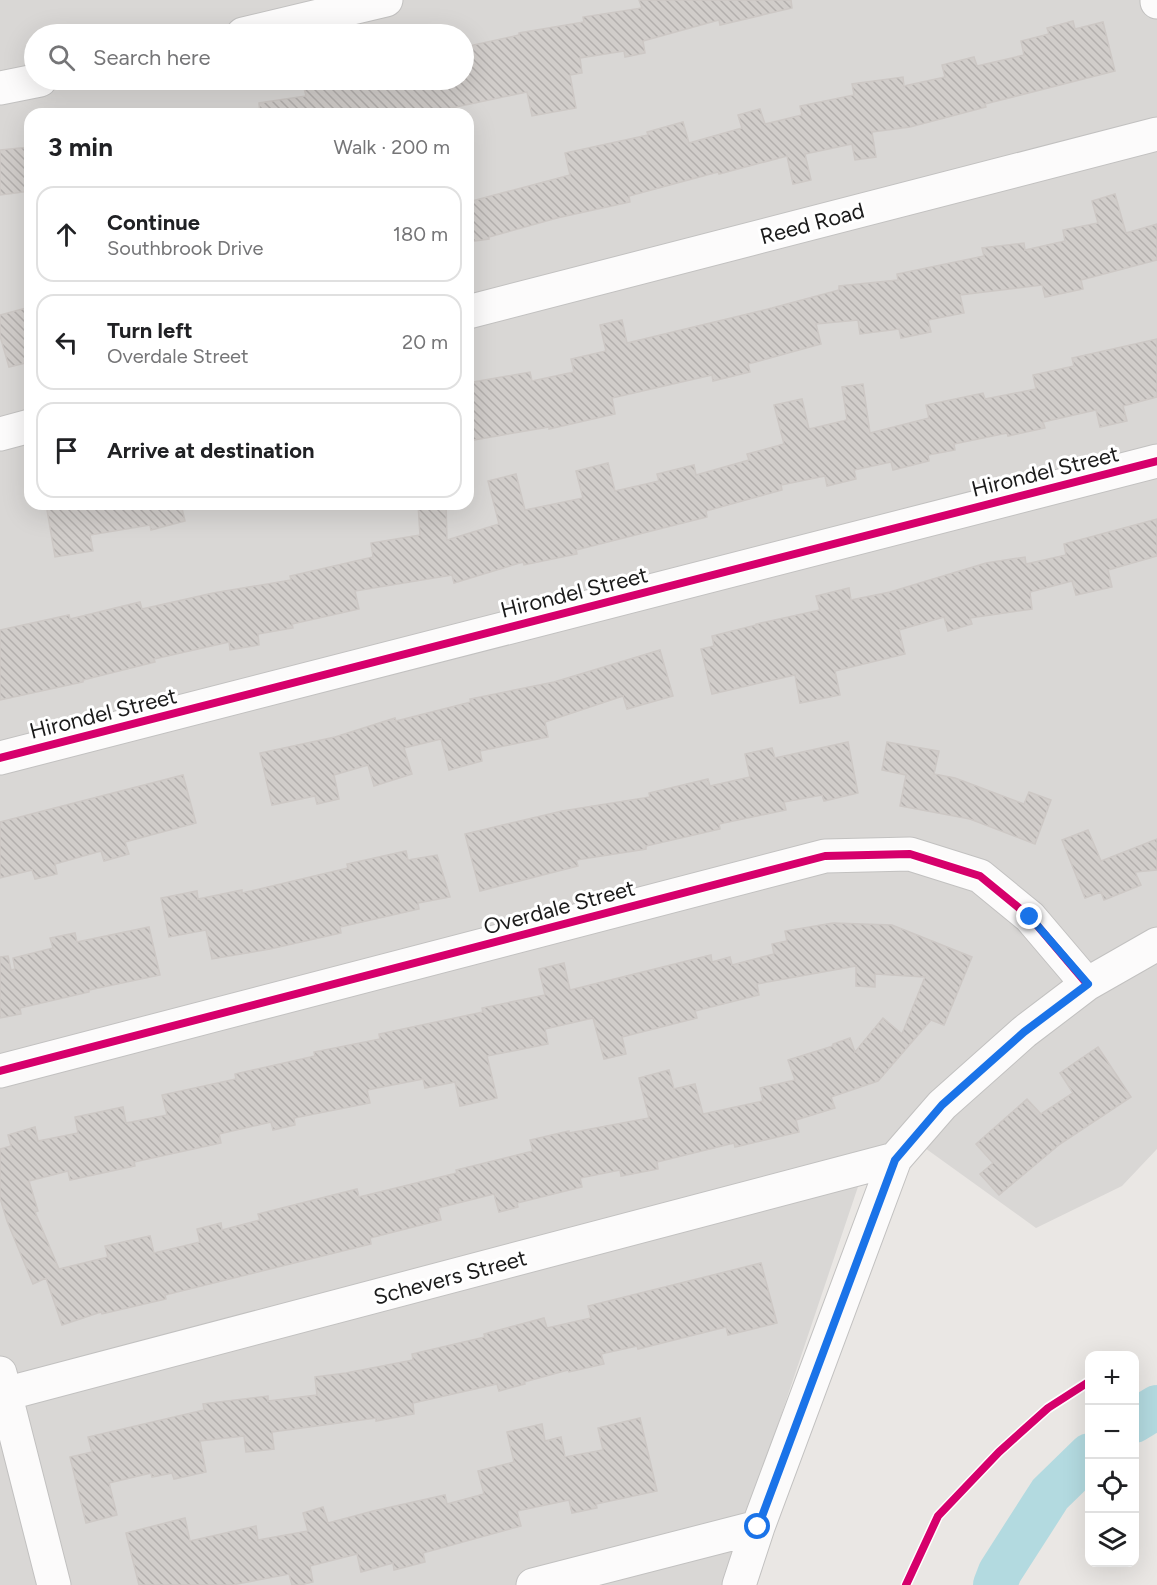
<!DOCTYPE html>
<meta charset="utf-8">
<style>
:root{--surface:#fff;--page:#f2f2f2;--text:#202124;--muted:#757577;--line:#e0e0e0}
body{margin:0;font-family:Figtree,sans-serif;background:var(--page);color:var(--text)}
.controls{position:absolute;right:18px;bottom:18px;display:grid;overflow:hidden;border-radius:12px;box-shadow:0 6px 24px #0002}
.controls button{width:54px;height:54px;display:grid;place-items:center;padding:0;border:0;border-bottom:2px solid var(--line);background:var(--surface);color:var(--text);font:30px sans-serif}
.stop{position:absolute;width:18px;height:18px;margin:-14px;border:4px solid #1a73e8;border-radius:50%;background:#fff}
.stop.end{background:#1a73e8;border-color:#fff;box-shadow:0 2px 6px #0008}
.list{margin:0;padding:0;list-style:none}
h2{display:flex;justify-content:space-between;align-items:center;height:78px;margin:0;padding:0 24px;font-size:26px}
h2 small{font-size:20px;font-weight:400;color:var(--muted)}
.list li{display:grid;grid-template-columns:39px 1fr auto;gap:18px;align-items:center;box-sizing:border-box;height:96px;margin:0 12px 12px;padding:0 12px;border:2px solid var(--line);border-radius:18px}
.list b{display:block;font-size:22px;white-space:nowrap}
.list p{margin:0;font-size:20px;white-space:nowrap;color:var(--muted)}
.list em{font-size:20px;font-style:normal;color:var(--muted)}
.icon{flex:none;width:33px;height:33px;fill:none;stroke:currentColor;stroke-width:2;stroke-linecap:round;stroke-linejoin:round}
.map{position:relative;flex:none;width:1157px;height:1585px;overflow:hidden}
.search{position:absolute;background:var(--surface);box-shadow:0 6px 24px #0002;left:24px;top:24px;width:450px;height:66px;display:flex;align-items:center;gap:15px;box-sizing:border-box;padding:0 21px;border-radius:33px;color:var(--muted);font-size:22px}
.panel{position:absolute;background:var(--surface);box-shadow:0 6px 24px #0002;left:24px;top:108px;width:450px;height:402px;border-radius:18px}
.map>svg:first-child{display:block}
</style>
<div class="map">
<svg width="1157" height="1585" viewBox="0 0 1157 1585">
<defs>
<pattern id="building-back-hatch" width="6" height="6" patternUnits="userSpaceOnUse" patternTransform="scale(1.5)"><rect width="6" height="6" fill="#d1cdca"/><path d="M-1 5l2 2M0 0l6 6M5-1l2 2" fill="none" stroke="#b3afad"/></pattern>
</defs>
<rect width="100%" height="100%" fill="#eae7e4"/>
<path fill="#d9d7d5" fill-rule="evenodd" d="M 0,0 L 1157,0 L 1157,1149 L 1122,1186 L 1036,1228 L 918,1143 L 868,1157 L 724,1585 L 0,1585 ZM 34,34 L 464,34 L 464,80 L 34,80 ZM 30,114 L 468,114 L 468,504 L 30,504 Z"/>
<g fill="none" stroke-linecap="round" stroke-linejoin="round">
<path stroke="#b3dae0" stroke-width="44" d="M 1134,1421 L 1157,1407
M 995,1585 L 1000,1572 L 1050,1494 L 1090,1455"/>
</g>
<path fill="url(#building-back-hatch)" stroke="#cdc8c5" stroke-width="1.5" fill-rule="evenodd" d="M 639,0 L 791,0 L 792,8 L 720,25 L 719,20 L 643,41 L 645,53 L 625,57 L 624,51 L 580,58 L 582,73 L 570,75 L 576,108 L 532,116 L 527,92 L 442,110 L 443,114 L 260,114 L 259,103 L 306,96 L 304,88 L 347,80 L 464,80 L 464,47 L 519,35 L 519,33 L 584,22 L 583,17 L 642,8 Z
M 1073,21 L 1075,29 L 1103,22 L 1115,71 L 985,104 L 986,107 L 910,127 L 872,132 L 876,157 L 855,160 L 852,144 L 805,154 L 811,180 L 793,184 L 787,156 L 719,174 L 718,172 L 629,196 L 630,202 L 557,218 L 489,237 L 489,239 L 468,242 L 468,202 L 570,175 L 565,153 L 648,135 L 647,132 L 683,122 L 689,143 L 742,128 L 738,115 L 760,109 L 765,124 L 802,115 L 800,106 L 854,95 L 852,84 L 903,77 L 904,86 L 945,77 L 942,65 L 974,57 L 977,66 L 1024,55 L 1021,41 L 1049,34 L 1047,28 Z
M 30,147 L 30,191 L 0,195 L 0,150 Z
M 1115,194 L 1126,233 L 1157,224 L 1157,260 L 1081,280 L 1083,289 L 1045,297 L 1042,285 L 960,295 L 964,313 L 928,320 L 931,332 L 901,338 L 899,329 L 860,334 L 858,320 L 816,324 L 821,344 L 748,364 L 750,372 L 713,381 L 712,375 L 612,398 L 615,414 L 549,429 L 549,427 L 468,441 L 468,383 L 530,372 L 532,381 L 574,372 L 571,359 L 606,351 L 600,325 L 622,320 L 627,343 L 772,308 L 839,290 L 839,286 L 898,280 L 897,274 L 984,256 L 982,248 L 1024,243 L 1025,250 L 1065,241 L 1063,230 L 1098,223 L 1092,201 Z
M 30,307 L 30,362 L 9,367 L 0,336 L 0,315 Z
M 1157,339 L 1157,397 L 1123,406 L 1127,421 L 1100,427 L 1096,410 L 1043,422 L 1045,428 L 1008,436 L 1007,433 L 954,444 L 955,450 L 928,455 L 929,461 L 893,470 L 891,462 L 854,470 L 856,479 L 827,486 L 825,476 L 781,485 L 782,490 L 706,511 L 707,517 L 576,550 L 577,554 L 524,565 L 523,562 L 454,583 L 452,575 L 355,591 L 359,609 L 292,624 L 293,628 L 258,634 L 259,645 L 230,650 L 229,642 L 154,659 L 155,662 L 83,680 L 83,682 L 0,700 L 0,630 L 69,615 L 70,619 L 140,602 L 142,609 L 213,593 L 291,580 L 290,576 L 373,557 L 371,543 L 420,535 L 418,504 L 446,504 L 447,540 L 499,524 L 488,481 L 516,474 L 525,510 L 583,498 L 576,471 L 608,463 L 615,491 L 659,481 L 657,474 L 694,465 L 696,475 L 749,460 L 747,454 L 784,444 L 774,405 L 802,399 L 809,429 L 847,420 L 842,387 L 863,384 L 870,433 L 929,418 L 926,405 L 983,393 L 985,399 L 1036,389 L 1033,375 L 1074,366 L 1072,358 Z
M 46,504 L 181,504 L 185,521 L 151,530 L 150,525 L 90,535 L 93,551 L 55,557 Z
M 1157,519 L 1157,556 L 1108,570 L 1112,587 L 1076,595 L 1072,581 L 1030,592 L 1032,609 L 970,618 L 972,624 L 948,631 L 944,617 L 899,630 L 905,654 L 835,671 L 840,695 L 800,703 L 795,675 L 712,694 L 701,649 L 714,646 L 712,636 L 756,625 L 756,624 L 820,610 L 816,596 L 849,588 L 851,600 L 890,592 L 986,563 L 1025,557 L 1026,564 L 1066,555 L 1064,544 Z
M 660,650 L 673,696 L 627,709 L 623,696 L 545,722 L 548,737 L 480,751 L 482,761 L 449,770 L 441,739 L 404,748 L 412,774 L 374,786 L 368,765 L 334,775 L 339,799 L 317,804 L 315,796 L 272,805 L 260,753 L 335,737 L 395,718 L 396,721 L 471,702 L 470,699 L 554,682 Z
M 848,742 L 858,793 L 824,801 L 822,795 L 784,802 L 786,810 L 719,824 L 720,829 L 646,846 L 646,849 L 576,860 L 578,866 L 480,891 L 465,834 L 562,811 L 650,797 L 649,793 L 708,779 L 710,786 L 750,777 L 745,754 L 772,748 L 775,758 Z
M 887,742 L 939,751 L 934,774 L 955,778 L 1024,804 L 1029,792 L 1051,800 L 1035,844 L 970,819 L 900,806 L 906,775 L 882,770 Z
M 183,775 L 196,823 L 125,842 L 129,854 L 104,861 L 101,851 L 55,864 L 57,874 L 35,879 L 32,870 L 0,878 L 0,822 Z
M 1088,830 L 1101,861 L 1157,839 L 1157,870 L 1135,872 L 1141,885 L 1104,900 L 1101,892 L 1085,898 L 1062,840 Z
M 406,851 L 408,860 L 437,855 L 450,897 L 418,903 L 419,909 L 340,927 L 341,933 L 270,949 L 212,959 L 206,930 L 169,937 L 161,898 L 197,891 L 198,899 L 242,890 L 242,893 L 348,868 L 347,864 Z
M 833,923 L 892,925 L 972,957 L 944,1025 L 931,1020 L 878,1081 L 831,1097 L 835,1108 L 796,1120 L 799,1132 L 735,1147 L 734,1143 L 657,1162 L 658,1169 L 621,1176 L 620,1170 L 580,1178 L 582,1187 L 517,1203 L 518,1207 L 499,1212 L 494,1194 L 438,1208 L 441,1220 L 370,1238 L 371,1244 L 165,1295 L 166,1299 L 102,1314 L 101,1312 L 62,1325 L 46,1278 L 33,1284 L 7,1221 L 0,1198 L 0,1149 L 11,1146 L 8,1135 L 35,1127 L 38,1141 L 78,1133 L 75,1117 L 123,1107 L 126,1123 L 167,1115 L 162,1095 L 236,1079 L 235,1074 L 315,1056 L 314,1052 L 380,1039 L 379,1034 L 483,1012 L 482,1008 L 545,995 L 539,969 L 564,963 L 570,990 L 711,955 L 712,962 L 730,957 L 732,965 L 774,954 L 772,944 L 787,941 L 785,931 ZM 856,966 L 856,986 L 875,987 L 875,974 L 925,977 L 902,1034 L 883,1018 L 855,1052 L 850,1038 L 833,1044 L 833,1046 L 788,1060 L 795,1080 L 760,1088 L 763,1101 L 703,1114 L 695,1084 L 674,1089 L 669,1070 L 639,1078 L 649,1118 L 569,1133 L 569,1131 L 530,1140 L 533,1151 L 456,1170 L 457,1173 L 359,1197 L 357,1189 L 258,1214 L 260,1220 L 222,1230 L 221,1223 L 197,1229 L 200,1242 L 154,1253 L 150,1236 L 105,1246 L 108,1257 L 59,1269 L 35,1212 L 38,1211 L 29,1181 L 68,1171 L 70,1180 L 135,1166 L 134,1162 L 221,1143 L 219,1134 L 271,1122 L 273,1130 L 295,1125 L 294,1118 L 370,1103 L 367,1090 L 423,1079 L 425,1088 L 455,1082 L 460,1106 L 497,1098 L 487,1056 L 548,1044 L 545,1029 L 593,1018 L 604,1059 L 626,1054 L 622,1037 L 697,1018 L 695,1011 L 759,995 L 757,984 Z
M 149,927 L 160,975 L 89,990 L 89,992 L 20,1008 L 21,1014 L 0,1018 L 0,957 L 8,956 L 11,970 L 15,969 L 13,958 L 53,948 L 50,938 L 75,933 L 77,942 Z
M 1098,1047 L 1131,1097 L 1060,1144 L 999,1195 L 980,1174 L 993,1163 L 976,1144 L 1027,1099 L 1041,1114 L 1073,1093 L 1060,1073 Z
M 761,1263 L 777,1323 L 728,1335 L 726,1327 L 638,1349 L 637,1346 L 601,1354 L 604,1364 L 569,1372 L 568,1370 L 524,1382 L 525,1384 L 499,1391 L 497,1384 L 413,1403 L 414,1414 L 376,1421 L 376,1418 L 272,1432 L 274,1449 L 246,1452 L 244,1436 L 200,1441 L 206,1472 L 174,1479 L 172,1473 L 152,1477 L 151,1473 L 109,1483 L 117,1515 L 86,1523 L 70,1457 L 92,1452 L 88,1437 L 204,1410 L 203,1404 L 268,1396 L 268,1401 L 317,1395 L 315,1377 L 346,1373 L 413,1360 L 412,1354 L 485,1337 L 484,1334 L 544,1318 L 547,1328 L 591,1318 L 588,1306 Z
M 640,1418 L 657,1491 L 596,1504 L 597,1508 L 572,1513 L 569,1500 L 517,1511 L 521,1526 L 423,1553 L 425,1562 L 394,1570 L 393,1563 L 361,1572 L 357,1554 L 310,1566 L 313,1582 L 300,1585 L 292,1585 L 289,1574 L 232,1585 L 139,1585 L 126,1533 L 185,1518 L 190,1541 L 256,1526 L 258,1540 L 308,1531 L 303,1513 L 323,1507 L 328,1523 L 373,1511 L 445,1495 L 447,1504 L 484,1494 L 478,1471 L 514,1462 L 507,1432 L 542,1424 L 545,1441 L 561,1437 L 565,1457 L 603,1450 L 598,1428 Z"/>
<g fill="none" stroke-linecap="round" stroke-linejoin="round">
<g stroke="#c2c1c0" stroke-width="35">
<path id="minor" d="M 1157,0 L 1157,2
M 243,34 L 386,0
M 0,88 L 40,80
M 468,312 L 1157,134
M 0,434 L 30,426
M 0,758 L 1157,461
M 0,1071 L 825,856 L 910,854 L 980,876 L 1030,917 L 1087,984
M 0,1373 L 54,1585
M 5,1394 L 895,1159
M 533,1585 L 758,1527
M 739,1585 L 758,1527 L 895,1159 L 942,1105 L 1024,1032 L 1087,984 L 1157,944"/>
</g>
<use href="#minor" stroke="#fcfbfb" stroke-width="33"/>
<g stroke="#fff" stroke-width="11">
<path id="cycleway" d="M 0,758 L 1157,461
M 0,1071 L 825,856 L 910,854 L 980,876 L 1030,917 L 1087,984
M 906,1585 L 938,1516 L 999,1452 L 1048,1408 L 1090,1381"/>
</g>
<use href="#cycleway" stroke="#d6006c" stroke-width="8"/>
</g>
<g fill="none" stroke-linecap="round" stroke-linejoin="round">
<path stroke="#1a73e8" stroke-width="8" d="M 758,1527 L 895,1160 L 942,1105 L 1024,1032 L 1088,984 L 1030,917"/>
</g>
<g text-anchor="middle" stroke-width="6" stroke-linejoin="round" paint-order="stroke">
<g font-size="22" fill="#1b1b1b" stroke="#fff">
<text transform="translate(812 223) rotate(-15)" y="8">Reed Road</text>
<text transform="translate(1045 471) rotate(-14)" y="8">Hirondel Street</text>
<text transform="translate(574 592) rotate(-14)" y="8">Hirondel Street</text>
<text transform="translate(103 713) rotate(-14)" y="8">Hirondel Street</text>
<text transform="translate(559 907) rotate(-15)" y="8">Overdale Street</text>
<text transform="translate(450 1277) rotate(-15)" y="8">Schevers Street</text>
</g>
</g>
</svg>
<div class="controls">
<button>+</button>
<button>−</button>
<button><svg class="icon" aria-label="locate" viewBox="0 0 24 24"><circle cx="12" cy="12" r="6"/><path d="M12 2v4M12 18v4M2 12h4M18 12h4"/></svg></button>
<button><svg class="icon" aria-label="layers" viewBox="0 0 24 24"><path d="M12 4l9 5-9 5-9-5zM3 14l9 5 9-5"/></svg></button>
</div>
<div class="stop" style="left:758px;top:1527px"></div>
<div class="stop end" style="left:1030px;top:917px"></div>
<div class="search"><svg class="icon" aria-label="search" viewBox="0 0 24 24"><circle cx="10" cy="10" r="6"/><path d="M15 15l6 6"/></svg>Search here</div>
<section class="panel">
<h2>3 min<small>Walk · 200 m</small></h2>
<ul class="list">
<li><svg class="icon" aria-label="ahead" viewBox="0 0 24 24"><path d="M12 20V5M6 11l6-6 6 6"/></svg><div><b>Continue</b><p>Southbrook Drive</p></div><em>180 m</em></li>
<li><svg class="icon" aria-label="left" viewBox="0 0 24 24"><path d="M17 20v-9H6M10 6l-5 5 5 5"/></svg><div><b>Turn left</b><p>Overdale Street</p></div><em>20 m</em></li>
<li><svg class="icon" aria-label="arrive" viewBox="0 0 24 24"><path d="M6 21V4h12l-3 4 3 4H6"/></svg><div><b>Arrive at destination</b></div></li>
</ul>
</section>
</div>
